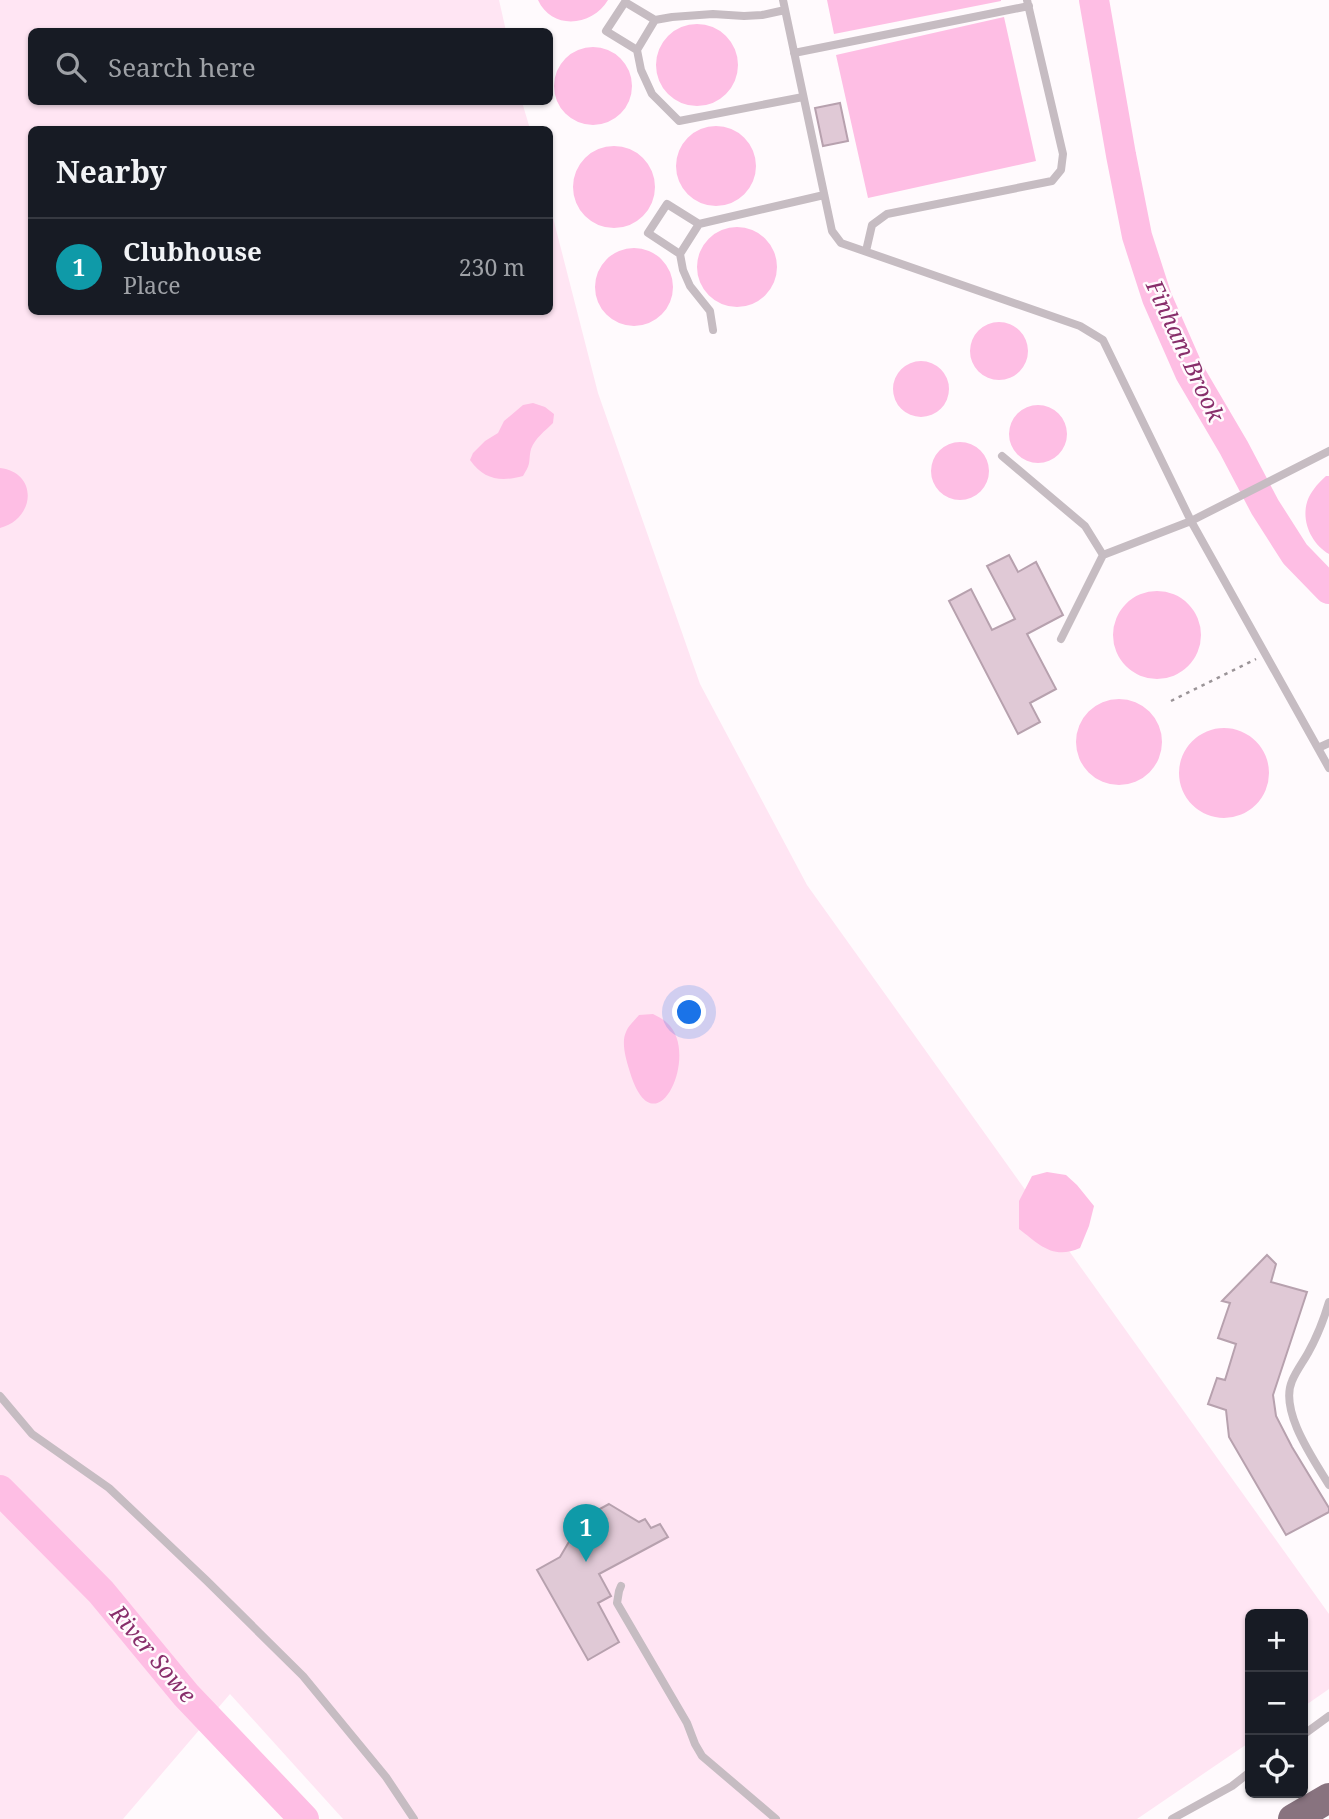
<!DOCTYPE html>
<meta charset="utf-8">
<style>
:root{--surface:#171b24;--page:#20242c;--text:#f1f3f6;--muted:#9ea1a6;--line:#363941;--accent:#b45309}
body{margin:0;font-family:"Noto Serif",serif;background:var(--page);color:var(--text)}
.controls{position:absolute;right:21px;bottom:21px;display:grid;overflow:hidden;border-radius:10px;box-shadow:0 2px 5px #0004}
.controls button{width:63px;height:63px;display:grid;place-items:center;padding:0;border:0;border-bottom:2px solid var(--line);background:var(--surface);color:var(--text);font:35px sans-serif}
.you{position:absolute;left:690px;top:1013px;width:24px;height:24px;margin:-18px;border:5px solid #fff;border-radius:50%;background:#1a73e8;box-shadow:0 0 0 10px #1a73e833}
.badge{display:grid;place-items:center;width:46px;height:46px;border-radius:50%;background:var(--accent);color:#fff;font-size:23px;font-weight:700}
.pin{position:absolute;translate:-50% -58px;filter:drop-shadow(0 2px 4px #0008)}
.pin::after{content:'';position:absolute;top:37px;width:24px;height:21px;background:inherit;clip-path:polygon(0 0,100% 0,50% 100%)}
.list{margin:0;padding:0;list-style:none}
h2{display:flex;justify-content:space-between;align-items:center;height:91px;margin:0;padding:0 28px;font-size:30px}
h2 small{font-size:23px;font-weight:400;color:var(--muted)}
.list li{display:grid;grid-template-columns:46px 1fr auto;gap:21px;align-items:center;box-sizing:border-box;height:98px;padding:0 28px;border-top:2px solid var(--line)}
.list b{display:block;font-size:26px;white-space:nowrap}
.list p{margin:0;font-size:23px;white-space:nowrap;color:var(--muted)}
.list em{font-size:23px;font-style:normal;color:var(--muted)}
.icon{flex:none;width:38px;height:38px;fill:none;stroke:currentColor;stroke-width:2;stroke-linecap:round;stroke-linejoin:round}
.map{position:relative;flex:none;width:1329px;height:1819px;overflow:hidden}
.search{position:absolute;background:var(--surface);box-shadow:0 2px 5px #0004;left:28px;top:28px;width:525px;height:77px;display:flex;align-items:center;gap:18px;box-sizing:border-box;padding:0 24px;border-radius:10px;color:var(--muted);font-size:26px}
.panel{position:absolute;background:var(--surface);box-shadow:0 2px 5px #0004;left:28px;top:126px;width:525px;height:189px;border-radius:10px}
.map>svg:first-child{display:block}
</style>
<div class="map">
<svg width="1329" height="1819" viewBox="0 0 1329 1819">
<rect width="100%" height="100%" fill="#fffafd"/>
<path fill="#ffe5f3" d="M 0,0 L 499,0 L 506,31 L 32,32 L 32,102 L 522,102 L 530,129 L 32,130 L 32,312 L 550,312 L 550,206 L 598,393 L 700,684 L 807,885 L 1329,1614 L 1329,1689 L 1303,1707 L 1303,1614 L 1250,1614 L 1250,1742 L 1137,1819 L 343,1819 L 230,1694 L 123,1819 L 0,1819 Z"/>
<path fill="#febee4" d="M 538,0 L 608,0 C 593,26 552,31 538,0 Z
M 827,0 L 1001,0 L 1001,1 L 834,34 Z
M 1004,17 L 1036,161 L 868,198 L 836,55 Z
M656 65a41 41 0 1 1 82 0a41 41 0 1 1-82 0Z
M554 86a39 39 0 1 1 78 0a39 39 0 1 1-78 0Z
M676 166a40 40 0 1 1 80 0a40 40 0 1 1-80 0Z
M573 187a41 41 0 1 1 82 0a41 41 0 1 1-82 0Z
M697 267a40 40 0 1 1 80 0a40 40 0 1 1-80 0Z
M595 287a39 39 0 1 1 78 0a39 39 0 1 1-78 0Z
M970 351a29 29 0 1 1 58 0a29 29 0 1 1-58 0Z
M893 389a28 28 0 1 1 56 0a28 28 0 1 1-56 0Z
M 533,403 L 545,407 L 554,414 L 553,423 C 545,431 535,438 531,449 C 528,462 532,462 523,476 C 501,482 484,480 470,460 L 473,453 L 485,441 L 498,433 L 504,421 L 523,405 Z
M1009 434a29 29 0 1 1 58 0a29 29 0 1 1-58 0Z
M931 471a29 29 0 1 1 58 0a29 29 0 1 1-58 0Z
M 0,468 C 39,473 35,519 0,528 Z
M 1326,476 L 1329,476 L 1329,554 C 1307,541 1297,510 1314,489 C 1317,484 1322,480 1326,476 Z
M1113 635a44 44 0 1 1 88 0a44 44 0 1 1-88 0Z
M1076 742a43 43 0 1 1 86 0a43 43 0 1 1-86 0Z
M1179 773a45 45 0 1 1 90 0a45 45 0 1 1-90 0Z
M 653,1014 C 658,1017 664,1019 667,1023 C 702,1053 654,1157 629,1069 C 626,1059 621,1042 626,1032 C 628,1026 635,1020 639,1015 Z
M 1047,1172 L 1066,1175 L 1077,1185 L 1094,1206 L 1089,1226 L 1080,1248 C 1053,1260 1040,1245 1019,1229 L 1019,1201 L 1032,1176 Z"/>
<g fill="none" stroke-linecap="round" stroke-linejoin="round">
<path stroke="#febee4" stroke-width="30" d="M 1094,0 L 1121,155 L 1137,236 L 1157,298 L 1190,373 L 1234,448 L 1265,507 L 1295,554 L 1329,589
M 0,1490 L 101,1592 L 186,1695 L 304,1819"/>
</g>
<path fill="#e0c9d6" stroke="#b7a1ae" stroke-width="2" d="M 840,103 L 848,141 L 823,146 L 815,108 Z
M 1009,555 L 1018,572 L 1036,562 L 1063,615 L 1027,634 L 1056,689 L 1030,703 L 1040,722 L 1018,734 L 949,601 L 971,589 L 992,630 L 1015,619 L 987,566 Z
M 1267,1255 L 1276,1264 L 1271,1282 L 1307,1292 L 1273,1395 L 1276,1416 L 1292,1447 L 1329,1508 L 1329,1512 L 1286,1535 L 1229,1437 L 1226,1410 L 1208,1404 L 1217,1378 L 1225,1380 L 1236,1344 L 1218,1338 L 1230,1303 L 1222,1301 Z
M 609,1504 L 639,1522 L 645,1519 L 651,1528 L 660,1524 L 668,1537 L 599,1574 L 611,1596 L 598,1603 L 619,1642 L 588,1660 L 537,1570 L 560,1557 L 583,1518 Z"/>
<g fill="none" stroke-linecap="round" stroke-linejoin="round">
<path stroke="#9b9498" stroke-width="2.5" stroke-dasharray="3.5 5" stroke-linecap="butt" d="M 1171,701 L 1256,659"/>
<path stroke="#c6bcc2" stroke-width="8" d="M 783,0 L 832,231 L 841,243 L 1080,326 L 1103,340 L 1191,521 L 1329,768
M 655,20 L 672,17 L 713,14 L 744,16 L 762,15 L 785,10
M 637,50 L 606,31 L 625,2 L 655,20 L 637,50 L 641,70 L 652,94 L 679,121 L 803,97
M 794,53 L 1029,6
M 667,204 L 699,224 L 680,254 L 648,233 Z
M 699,224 L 824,195
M 866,251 L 872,225 L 887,214 L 1052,181 L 1061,170 L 1063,154 L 1027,0
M 680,254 L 683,270 L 690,286 L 710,311 L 713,330
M 1002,456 L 1085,526 L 1103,555
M 1061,639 L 1103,555 L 1191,521 L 1329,451
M 1318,748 L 1329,743
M 1329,1302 C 1324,1319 1317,1337 1308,1353 C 1303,1362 1296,1371 1292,1381 C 1279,1411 1314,1460 1329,1485
M 0,1396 L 32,1434 L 109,1488 L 207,1581 L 303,1676 L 386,1777 L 414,1819
M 621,1586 L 619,1591 L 617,1603 L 687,1723 L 695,1744 L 702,1756 L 776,1819
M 1303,1735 L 1329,1716
M 1172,1819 L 1232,1786 L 1250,1772"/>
<path stroke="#88737f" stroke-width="30" d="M 1293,1819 L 1329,1798"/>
</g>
<g text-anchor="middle" stroke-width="5" stroke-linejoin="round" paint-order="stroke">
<g font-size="23" font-style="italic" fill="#882e6b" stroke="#fffafd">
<text transform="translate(1185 351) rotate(65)" y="8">Finham Brook</text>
<text transform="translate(153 1654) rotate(50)" y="8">River Sowe</text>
</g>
</g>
</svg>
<div class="controls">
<button>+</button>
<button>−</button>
<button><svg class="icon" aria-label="locate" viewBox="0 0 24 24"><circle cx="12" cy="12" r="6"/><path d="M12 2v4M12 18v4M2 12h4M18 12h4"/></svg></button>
</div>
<div class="you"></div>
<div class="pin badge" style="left:586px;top:1562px;background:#0f9aa8">1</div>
<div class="search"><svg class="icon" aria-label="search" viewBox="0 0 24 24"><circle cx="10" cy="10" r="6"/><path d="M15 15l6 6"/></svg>Search here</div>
<section class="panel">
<h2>Nearby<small></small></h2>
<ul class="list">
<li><span class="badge" style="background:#0f9aa8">1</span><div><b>Clubhouse</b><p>Place</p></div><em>230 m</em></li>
</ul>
</section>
</div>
